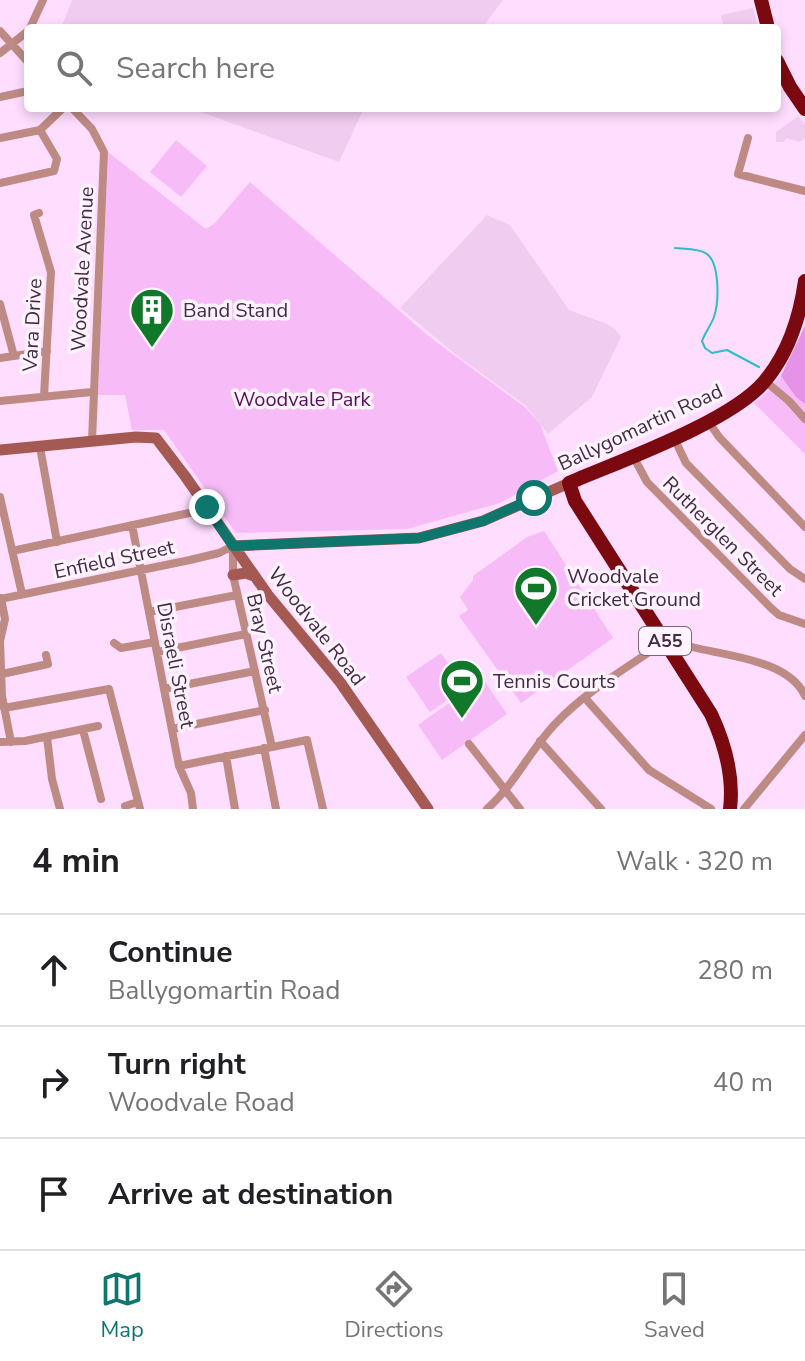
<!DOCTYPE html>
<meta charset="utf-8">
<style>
:root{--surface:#fff;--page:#f2f2f2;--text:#202124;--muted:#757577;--line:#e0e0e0;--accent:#0f766e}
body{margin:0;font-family:"Nunito Sans",sans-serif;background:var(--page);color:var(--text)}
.stop{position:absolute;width:24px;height:24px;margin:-18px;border:6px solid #0f766e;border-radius:50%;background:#fff}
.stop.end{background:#0f766e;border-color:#fff;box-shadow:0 2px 8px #0008}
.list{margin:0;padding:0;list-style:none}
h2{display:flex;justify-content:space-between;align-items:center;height:104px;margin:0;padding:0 32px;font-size:34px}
h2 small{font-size:26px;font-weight:400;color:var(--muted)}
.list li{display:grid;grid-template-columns:52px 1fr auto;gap:24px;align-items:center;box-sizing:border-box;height:112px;padding:0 32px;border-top:2px solid var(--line)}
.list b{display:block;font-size:30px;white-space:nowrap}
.list p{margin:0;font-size:26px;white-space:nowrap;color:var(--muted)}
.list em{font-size:26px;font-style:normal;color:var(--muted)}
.icon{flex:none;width:44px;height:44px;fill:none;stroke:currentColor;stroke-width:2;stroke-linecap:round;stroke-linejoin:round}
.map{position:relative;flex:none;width:805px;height:809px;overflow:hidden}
.search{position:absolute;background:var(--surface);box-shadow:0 4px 12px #0003;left:24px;right:24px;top:24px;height:88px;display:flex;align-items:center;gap:20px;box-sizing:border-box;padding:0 28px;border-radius:8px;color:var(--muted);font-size:30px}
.sheet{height:440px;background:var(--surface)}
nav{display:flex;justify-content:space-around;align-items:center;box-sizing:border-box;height:112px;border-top:2px solid var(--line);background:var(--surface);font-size:22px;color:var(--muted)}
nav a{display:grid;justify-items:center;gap:4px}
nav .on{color:var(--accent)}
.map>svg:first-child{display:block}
</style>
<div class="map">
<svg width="805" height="809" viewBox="0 0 805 809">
<rect width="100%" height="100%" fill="#fdf"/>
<path fill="#f1ccf1" d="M 72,0 L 503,0 L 482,28 L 61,28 Z
M 753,8 L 758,26 L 724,28 L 721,15 Z
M 190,108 L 364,108 L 339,162 Z
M 798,116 L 805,124 L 805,138 L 800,142 L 786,138 L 784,142 L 776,142 L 776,132 Z
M 487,215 L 510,225 L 569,310 L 607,324 L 615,329 L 621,337 L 592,397 L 548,434 L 526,406 L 455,354 L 400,308 Z"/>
<path fill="#f7bcf8" d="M 176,140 L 207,166 L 181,197 L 150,172 Z
M 108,152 L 206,229 L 215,223 L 250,182 L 431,338 L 526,408 L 540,424 L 558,471 L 500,503 L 407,529 L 236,533 L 164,430 L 132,430 L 125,395 L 98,395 Z
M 805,325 L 805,454 L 754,403 C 781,385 793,354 805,325 Z
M 544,531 L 613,638 L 521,703 L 459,616 L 468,610 L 460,597 L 473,580 L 473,576 L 527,537 Z
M 441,653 L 465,688 L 430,712 L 406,677 Z
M 483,679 L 507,714 L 442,760 L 418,725 Z"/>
<path fill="#e593e6" d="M 805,326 L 805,404 L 796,397 L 781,376 Z"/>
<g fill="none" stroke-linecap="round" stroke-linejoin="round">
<path stroke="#2ebccc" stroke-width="2" d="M 675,248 C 684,249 699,248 707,254 C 720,264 719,302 714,317 C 711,325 705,333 702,341 L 705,348 L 712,353 L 727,350 L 759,367"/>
<path stroke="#be8a84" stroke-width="8" d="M 30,28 L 43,0
M 0,31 L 28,62
M 0,53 L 28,31
M 0,97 L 28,91
M 72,108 L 92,129 L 104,152 L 92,441
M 0,138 L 40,130 L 63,108
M 748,138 L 738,174 L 805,191
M 0,183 L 54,171 L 57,159 L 40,130
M 39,213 L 34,215 L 51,272 L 44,396
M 0,304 L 14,356
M 0,358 L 47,351
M 765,381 L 789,401 L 805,419
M 0,401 L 92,392
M 708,421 L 719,437 L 805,527
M 674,438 L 686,463 L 790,569 L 805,579
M 40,447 L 57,542
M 633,456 L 647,482 L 771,608 L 779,615 L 805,624
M 0,497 L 22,594
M 132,525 L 179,766 L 191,793 L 193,809
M 233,546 L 233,575 L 272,747
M 12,551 L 194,512 L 207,507
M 1,598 L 5,619 L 0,641 L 2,696 L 11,742
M 0,599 L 190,560 L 219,553 L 233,546
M 149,612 L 237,595
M 114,643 L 121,648 L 155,642
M 671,651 L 681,646 L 692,647 C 727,656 789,660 805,696
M 157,652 L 246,634
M 2,674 L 48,664 L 46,655
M 164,689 L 255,671
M 585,698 L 649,770 L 711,809
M 4,708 L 109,689 L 140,809
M 172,729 L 265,710
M 83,730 L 101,799
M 47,737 L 52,779 L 60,809
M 540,741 L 601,809
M 0,742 L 25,741 L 98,726
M 469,744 L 520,809
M 264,748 L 276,809
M 226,756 L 235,809
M 179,766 L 307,740 L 323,809
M 125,806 L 138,802
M 487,809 C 515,784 530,750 556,723 C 587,690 629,667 665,641
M 744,809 L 805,735"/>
<path stroke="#a45a53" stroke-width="11" d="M 0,450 L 136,437 L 156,438 L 185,476 L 268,595 L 340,682 L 428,809
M 233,546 L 419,538 L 483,521 L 569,483
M 233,575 L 246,573 L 254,576"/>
<path stroke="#7b0910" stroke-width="14" d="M 761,0 L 768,28
M 777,61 L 790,87 L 805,109
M 730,809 C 734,776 725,744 711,714 L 575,501 L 569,483 C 620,461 730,422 764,382 C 788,354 800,316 805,281"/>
</g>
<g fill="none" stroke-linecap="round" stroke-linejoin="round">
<path stroke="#0f766e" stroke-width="10" d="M 207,507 L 233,546 L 419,538 L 483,521 L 534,498"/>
</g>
<defs>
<g id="building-pin" transform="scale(2.3)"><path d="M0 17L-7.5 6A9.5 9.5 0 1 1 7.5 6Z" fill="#117729" stroke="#fef3fe"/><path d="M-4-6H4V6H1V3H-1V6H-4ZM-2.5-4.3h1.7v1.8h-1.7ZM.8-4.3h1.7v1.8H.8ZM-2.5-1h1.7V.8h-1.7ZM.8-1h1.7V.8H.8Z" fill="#fff"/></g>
<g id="stadium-pin" transform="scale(2.3)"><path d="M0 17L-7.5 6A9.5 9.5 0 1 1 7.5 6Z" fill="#117729" stroke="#fef3fe"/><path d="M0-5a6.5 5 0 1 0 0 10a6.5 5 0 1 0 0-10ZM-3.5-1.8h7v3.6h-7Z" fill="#fff"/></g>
</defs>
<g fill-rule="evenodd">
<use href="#building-pin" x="152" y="310"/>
<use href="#stadium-pin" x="536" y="588"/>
<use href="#stadium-pin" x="462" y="681"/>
</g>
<g text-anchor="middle" stroke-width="7" stroke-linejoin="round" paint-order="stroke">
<rect fill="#fef3fe" stroke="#7a687a" stroke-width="2" x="639" y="627" width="52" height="28" rx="6"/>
<g font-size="18" font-weight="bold" fill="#422c42">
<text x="665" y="647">A55</text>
</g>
<g font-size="20" fill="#422c42" stroke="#fef3fe">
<text transform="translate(82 269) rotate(-87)" y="7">Woodvale Avenue</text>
<text transform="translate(32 325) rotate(-87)" y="7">Vara Drive</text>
<text transform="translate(640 427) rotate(-25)" y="7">Ballygomartin Road</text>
<text transform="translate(723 536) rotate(45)" y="7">Rutherglen Street</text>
<text transform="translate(114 559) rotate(-12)" y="7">Enfield Street</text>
<text transform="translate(317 626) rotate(52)" y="7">Woodvale Road</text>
<text transform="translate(265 643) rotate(77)" y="7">Bray Street</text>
<text transform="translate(176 665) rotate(79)" y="7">Disraeli Street</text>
</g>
<g font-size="20" fill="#422c42" stroke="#fef3fe" text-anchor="start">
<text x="183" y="317">Band Stand</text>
<text x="567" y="583">Woodvale<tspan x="567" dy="23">Cricket Ground</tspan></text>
<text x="493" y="688">Tennis Courts</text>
</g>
<g font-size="20" fill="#580e5c" stroke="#fef3fe">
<text x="302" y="406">Woodvale Park</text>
</g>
</g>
</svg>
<div class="stop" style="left:534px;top:498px"></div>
<div class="stop end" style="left:207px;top:507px"></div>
<div class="search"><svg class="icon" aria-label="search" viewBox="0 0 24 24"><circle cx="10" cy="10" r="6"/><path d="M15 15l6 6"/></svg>Search here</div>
</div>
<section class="sheet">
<h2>4 min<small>Walk · 320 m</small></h2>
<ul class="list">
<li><svg class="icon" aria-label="ahead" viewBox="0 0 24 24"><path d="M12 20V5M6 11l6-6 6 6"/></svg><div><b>Continue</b><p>Ballygomartin Road</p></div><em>280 m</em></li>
<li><svg class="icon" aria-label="right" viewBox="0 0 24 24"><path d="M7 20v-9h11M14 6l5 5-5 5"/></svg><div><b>Turn right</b><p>Woodvale Road</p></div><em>40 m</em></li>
<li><svg class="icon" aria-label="arrive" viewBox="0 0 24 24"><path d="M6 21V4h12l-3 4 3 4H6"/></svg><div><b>Arrive at destination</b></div></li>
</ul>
</section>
<nav>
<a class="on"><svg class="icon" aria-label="map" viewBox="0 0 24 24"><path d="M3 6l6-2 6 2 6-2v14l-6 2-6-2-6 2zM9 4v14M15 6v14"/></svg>Map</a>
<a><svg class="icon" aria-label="directions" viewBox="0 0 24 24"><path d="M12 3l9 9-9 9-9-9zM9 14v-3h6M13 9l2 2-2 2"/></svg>Directions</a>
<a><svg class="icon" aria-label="saved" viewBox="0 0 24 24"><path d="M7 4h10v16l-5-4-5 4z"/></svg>Saved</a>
</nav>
